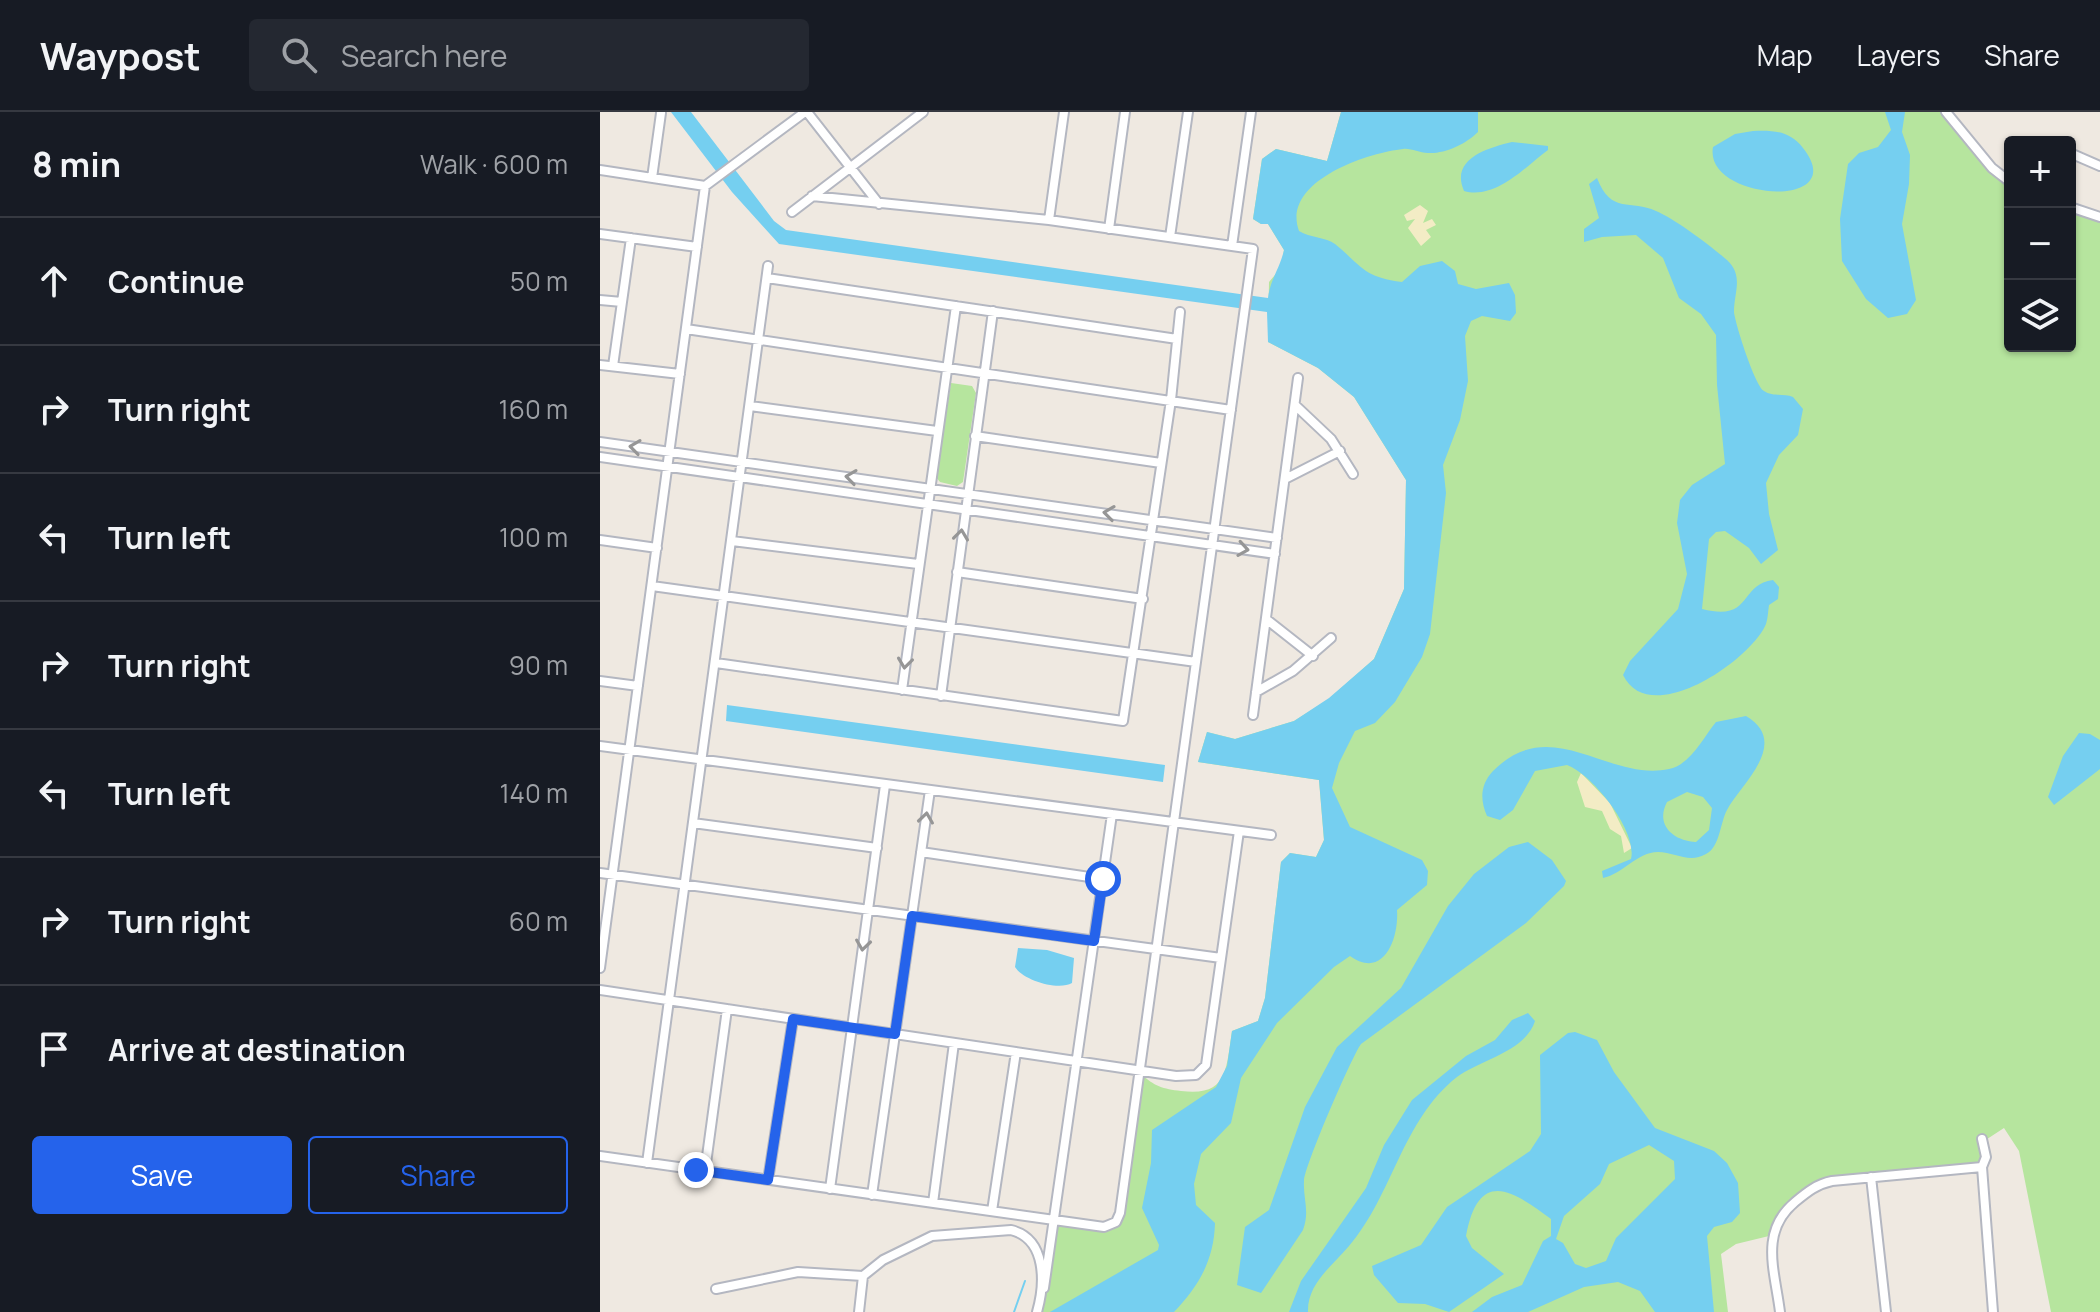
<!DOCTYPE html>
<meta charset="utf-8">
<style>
:root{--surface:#171b24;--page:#242831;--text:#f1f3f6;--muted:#9ea1a6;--line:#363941;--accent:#2563eb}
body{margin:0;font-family:Manrope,sans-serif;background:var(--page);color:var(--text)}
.controls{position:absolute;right:24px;top:24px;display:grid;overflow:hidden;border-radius:8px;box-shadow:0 2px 6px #0004}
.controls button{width:72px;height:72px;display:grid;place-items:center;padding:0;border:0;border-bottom:2px solid var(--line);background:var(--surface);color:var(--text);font:40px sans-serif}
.stop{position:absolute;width:24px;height:24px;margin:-18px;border:6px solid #2563eb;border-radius:50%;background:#fff}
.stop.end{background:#2563eb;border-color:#fff;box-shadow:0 2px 8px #0008}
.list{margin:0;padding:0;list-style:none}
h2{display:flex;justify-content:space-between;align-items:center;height:104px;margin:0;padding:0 32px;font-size:34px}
h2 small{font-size:26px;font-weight:400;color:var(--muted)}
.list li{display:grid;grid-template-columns:52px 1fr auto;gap:24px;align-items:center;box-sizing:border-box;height:128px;padding:0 32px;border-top:2px solid var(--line)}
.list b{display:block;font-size:30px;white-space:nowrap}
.list em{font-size:26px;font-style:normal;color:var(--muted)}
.actions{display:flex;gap:16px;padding:24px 32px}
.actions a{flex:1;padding:18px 0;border:2px solid var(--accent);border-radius:8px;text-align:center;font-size:28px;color:var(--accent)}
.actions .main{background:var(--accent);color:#fff}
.icon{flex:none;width:44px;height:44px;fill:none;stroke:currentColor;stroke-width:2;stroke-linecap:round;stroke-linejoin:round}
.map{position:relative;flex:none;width:1500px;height:1200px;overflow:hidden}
header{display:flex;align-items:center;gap:48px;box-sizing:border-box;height:112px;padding:0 40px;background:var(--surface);border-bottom:2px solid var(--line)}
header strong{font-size:38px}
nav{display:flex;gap:44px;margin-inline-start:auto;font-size:28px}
.search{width:560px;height:72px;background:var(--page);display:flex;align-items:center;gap:20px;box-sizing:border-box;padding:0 28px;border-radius:8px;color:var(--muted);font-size:30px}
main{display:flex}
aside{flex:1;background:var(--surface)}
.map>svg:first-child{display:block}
</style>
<header>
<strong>Waypost</strong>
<div class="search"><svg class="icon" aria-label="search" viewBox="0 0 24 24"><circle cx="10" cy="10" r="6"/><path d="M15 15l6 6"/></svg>Search here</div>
<nav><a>Map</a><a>Layers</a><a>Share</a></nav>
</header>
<main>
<aside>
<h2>8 min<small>Walk · 600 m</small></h2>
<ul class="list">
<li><svg class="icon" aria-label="ahead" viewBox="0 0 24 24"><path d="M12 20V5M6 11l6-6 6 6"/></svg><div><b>Continue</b></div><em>50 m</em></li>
<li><svg class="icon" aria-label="right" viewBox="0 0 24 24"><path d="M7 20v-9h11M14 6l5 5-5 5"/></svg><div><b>Turn right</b></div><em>160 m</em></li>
<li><svg class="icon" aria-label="left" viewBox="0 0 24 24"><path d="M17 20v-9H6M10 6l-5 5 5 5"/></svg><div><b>Turn left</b></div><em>100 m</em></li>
<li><svg class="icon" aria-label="right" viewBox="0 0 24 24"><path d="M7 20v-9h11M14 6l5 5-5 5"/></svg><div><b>Turn right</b></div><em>90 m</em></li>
<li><svg class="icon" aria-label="left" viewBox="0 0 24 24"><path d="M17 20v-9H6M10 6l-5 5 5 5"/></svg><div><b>Turn left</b></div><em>140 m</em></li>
<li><svg class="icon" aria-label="right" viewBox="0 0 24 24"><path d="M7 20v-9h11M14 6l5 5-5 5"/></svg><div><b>Turn right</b></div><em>60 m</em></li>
<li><svg class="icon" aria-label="arrive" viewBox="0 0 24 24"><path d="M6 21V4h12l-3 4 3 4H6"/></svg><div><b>Arrive at destination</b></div></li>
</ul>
<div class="actions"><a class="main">Save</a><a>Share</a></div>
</aside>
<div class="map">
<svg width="1500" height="1200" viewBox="0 0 1500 1200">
<rect width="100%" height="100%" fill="#efe9e1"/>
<path fill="#b6e59e" d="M 741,0 L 1343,0 L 1410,73 L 1410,234 L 1470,234 L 1470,98 L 1500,108 L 1500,1200 L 1451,1200 L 1419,1039 L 1404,1016 L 1381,1031 L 1384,1045 L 1380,1052 L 1221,1068 L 1177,1102 L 1169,1124 L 1136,1132 L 1121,1142 L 1128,1200 L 440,1200 L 456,1111 L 515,1114 L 541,962 C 554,974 563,977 581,979 C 628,985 626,957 632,919 L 658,909 L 665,886 L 681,750 L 690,741 L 716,745 L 724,728 L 719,668 L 598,650 L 607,620 L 635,627 L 694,609 L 729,587 L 774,547 L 804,477 L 806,368 L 754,285 L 718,256 L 668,230 L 669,170 L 681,156 L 684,138 L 668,112 L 661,112 L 653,107 L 662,47 L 676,37 L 727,49 Z
M 351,271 L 372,274 L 376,281 L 363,370 L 357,374 L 340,370 L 336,365 Z"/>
<path fill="#f3ecc5" d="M 820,93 L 828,99 L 823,111 L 832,107 L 836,113 L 826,118 L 831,125 L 821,134 L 808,116 L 815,107 L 807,109 L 804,103 Z
M 981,661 L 1010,691 L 1032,736 L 1024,741 L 1021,724 L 1010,717 L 1002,699 L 985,695 L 977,670 Z"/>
<path fill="#75cff0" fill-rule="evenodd" d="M 71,0 L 91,0 L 174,109 L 186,118 L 668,186 C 670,168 680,156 684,138 L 668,112 L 661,112 L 653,107 L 662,47 L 676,37 L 727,49 L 741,0 L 878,0 L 878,20 C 866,32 845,42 828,41 C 819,41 811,36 803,37 C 766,41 681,70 699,119 C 710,126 726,125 735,132 C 763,155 763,165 802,170 L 820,154 L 842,149 L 855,159 L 858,172 L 876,177 L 909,171 L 915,183 L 916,201 L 910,209 L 882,204 L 871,209 L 865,224 L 868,269 L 860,308 L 843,353 L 846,381 L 830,522 L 822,545 L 795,590 L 775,611 L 755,619 L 739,651 L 732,676 L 750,715 L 822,748 L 828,759 L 827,773 L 797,798 C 799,826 784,868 750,844 L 734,855 L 677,911 L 641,966 L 631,1011 L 601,1042 L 594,1072 L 596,1093 L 615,1111 C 614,1148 599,1174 574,1200 L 450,1200 L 558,1138 L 559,1133 L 542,1096 L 551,1051 L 552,1018 L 616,975 L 627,954 L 632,919 L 658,909 L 665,886 L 681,750 L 690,741 L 716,745 L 724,728 L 719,668 L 598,650 L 607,620 L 635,627 L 694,609 L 729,586 L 774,547 L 804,477 L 806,368 L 754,285 L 718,256 L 668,230 L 667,200 L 179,132 L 132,80 Z
M 1285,0 L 1305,0 L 1302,20 L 1310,43 L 1309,72 L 1302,112 L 1316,188 L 1307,202 L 1288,206 L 1266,187 L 1242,149 L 1240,107 L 1248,52 L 1259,41 L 1278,35 L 1291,18 Z
M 1153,19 C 1173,18 1190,19 1203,36 C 1253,99 1103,89 1113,35 L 1135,22 Z
M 912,30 L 948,34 L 948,38 C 926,54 896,88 864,79 C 850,47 887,36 912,30 Z
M 997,66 C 1011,103 1031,87 1056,99 C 1075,107 1111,134 1127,148 C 1144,164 1134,180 1134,200 C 1135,211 1155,274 1164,279 C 1172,285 1184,281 1193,285 L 1203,297 L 1198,323 L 1179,343 L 1166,371 L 1169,402 L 1178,438 L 1161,452 L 1149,436 L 1125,419 L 1116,420 L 1109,427 L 1102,497 C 1153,510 1138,473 1173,468 L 1179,475 L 1178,487 L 1169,493 C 1168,499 1168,506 1166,512 C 1151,548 1050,618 1023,563 L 1030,549 L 1078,497 L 1087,462 L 1077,411 L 1080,388 L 1092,373 L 1125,352 L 1117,273 L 1116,223 L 1101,202 L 1079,186 L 1063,146 L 1036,123 L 1002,125 L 984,130 L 984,117 L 999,106 L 989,72 Z
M 127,593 L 565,653 L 563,670 L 126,609 Z
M 1146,604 C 1192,631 1139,674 1127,698 C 1120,711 1120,735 1106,742 C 1089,752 1075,740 1058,740 C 1037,740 1023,762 1003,766 L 1002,759 L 1031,747 C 1038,719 992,662 967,653 L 935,659 L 913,698 L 900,708 L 887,704 C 880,688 880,673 893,659 C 952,600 1007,670 1069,657 C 1090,653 1103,626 1116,610 ZM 1087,680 L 1103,685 L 1112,696 L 1109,718 L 1096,730 C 1073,729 1055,713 1067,690 Z
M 1479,621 L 1490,622 L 1500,628 L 1500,657 L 1454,693 L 1448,685 L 1463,644 Z
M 928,730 L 952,748 L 966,769 L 964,774 L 926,811 L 761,932 C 752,944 704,1055 704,1069 C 703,1087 710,1099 703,1118 L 661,1181 L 637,1173 L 645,1115 L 669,1098 L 705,995 L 737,935 L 801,876 L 848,794 L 874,762 L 909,735 Z
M 418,836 L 447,838 L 474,846 L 472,871 C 458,879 423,868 415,855 Z
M 928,901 L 935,909 C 925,940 880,948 857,965 C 802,1008 793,1083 749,1134 C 732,1154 707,1172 708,1200 L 689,1200 L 701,1169 L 766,1076 L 784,1033 L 812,988 L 866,944 L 895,928 L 912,908 Z
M 975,920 L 997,928 L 1014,960 L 1055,1016 L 1114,1039 L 1127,1051 L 1138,1071 L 1140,1101 L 1132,1110 L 1114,1115 L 1107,1124 L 1114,1200 L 1055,1200 L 1040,1179 L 1018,1170 L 984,1175 L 928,1200 L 872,1200 L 892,1185 L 922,1173 L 943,1129 L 951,1124 L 951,1107 C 913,1079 879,1055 866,1124 L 872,1136 L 904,1162 L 849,1200 L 825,1192 L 798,1191 L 774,1163 L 772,1154 L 821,1133 L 847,1095 L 930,1039 L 941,1022 L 940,943 L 968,921 ZM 1049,1033 L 1074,1049 L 1075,1067 L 1016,1126 L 1006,1149 L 986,1156 L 975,1152 L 963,1131 L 956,1127 L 964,1104 L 1000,1072 L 1009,1052 Z"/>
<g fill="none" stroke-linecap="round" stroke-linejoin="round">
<path stroke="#75cff0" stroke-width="2" d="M 414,1200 L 425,1169"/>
<g stroke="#b4b7c1" stroke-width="12">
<path id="street" d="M 207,0 L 279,92
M 1346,0 L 1392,56 L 1410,70
M 1470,41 L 1500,54
M 0,58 L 105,74 L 205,0
M 52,66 L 61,1
M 1470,95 L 1500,105
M 192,100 L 323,0
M 449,108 L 464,0
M 509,117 L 525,0
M 0,122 L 97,135
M 570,125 L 588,0
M 632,134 L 651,0
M 167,166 L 577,227
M 0,188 L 22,190
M 86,217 L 631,298
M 0,253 L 80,262
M 13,254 L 31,126
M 695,293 L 731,327 L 753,362
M 150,294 L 337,319
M 375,324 L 561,351
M 0,330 L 677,426
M 0,345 L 675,442
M 685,367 L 740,339
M 0,428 L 57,436
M 132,429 L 318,452
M 357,460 L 543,487
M 52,474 L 596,550
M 666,507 L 713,544
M 116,551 L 523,609 L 571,288 L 580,200
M 0,569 L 38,574
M 302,578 L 356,194
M 656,580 L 693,559 L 731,526
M 341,584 L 393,199
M 653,603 L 698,266
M 0,634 L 671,723
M 93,711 L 277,736
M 321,740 L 503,767
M 0,761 L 621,846
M 0,856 L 105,74
M 0,878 L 576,964 L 596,963 L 606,953 L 639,719
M 0,1044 L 504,1115 L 516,1110 L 520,1101 L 653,137 L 449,108 L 212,84
M 47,1051 L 168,154
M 1382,1055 L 1393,1200
M 105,1059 L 127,897
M 1271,1065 L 1286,1200
M 168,1068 L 193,907
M 230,1077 L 285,673
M 272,1083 L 330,678
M 333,1091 L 354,931
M 392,1099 L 416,940
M 444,1176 L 512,702
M 116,1177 L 198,1160 L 263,1164
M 259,1200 L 263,1164 L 283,1148 L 332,1124 L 411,1118 C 447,1127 445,1172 437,1200
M 1180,1200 C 1175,1159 1159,1120 1195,1090 C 1207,1080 1217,1072 1232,1069 L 1382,1055 L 1386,1045 L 1382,1027"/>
</g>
<use href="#street" stroke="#fff" stroke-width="8"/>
</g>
<defs><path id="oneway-chevron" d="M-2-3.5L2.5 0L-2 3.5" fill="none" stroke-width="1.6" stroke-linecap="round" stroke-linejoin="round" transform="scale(2)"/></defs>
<g stroke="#969696">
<use href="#oneway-chevron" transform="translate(35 335) rotate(-172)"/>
<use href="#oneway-chevron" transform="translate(251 365) rotate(-172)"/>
<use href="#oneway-chevron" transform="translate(509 401) rotate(-172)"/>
<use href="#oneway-chevron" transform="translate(361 423) rotate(-83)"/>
<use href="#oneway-chevron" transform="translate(643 437) rotate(9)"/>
<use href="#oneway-chevron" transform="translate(305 551) rotate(97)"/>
<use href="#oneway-chevron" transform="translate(326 706) rotate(-82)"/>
<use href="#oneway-chevron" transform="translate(263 833) rotate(98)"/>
</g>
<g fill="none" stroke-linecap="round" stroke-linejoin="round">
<path stroke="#2563eb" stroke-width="10" d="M 96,1058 L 168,1068 L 193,907 L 295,922 L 312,804 L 494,829 L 503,767"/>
</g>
</svg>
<div class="controls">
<button>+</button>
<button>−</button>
<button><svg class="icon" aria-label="layers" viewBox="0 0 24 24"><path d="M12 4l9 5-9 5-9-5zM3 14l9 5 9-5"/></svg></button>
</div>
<div class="stop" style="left:503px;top:767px"></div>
<div class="stop end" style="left:96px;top:1058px"></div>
</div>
</main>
